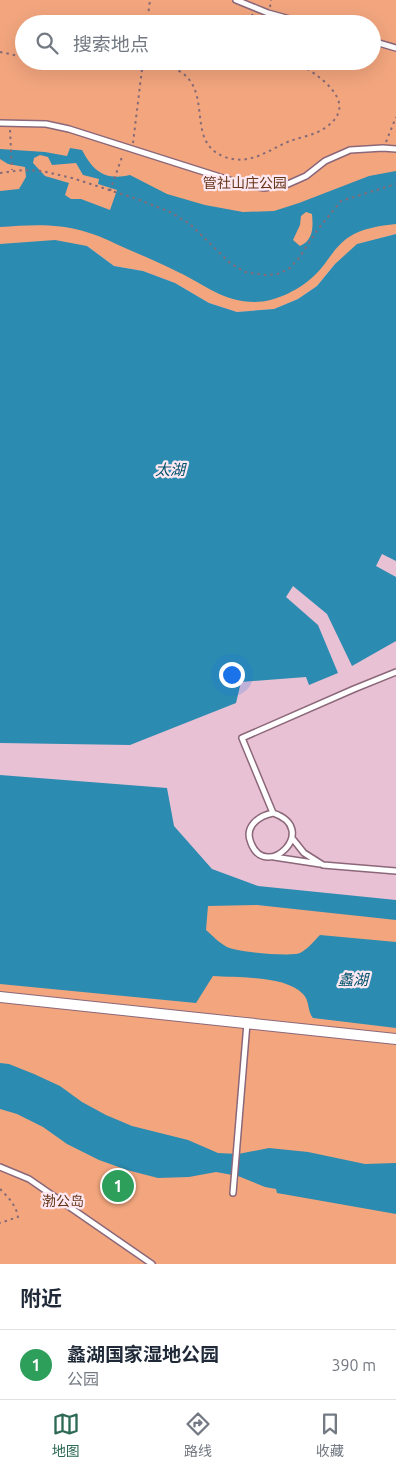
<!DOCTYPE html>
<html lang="zh">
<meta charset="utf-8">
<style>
:root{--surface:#fff;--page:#f6f6f7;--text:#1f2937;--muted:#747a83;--line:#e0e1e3;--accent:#2d6a55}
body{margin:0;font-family:Ubuntu,"Noto Sans SC",sans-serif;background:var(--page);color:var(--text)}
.you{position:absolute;left:231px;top:674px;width:18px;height:18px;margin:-12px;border:4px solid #fff;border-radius:50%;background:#1a73e8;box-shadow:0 0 0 8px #1a73e833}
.badge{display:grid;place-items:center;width:32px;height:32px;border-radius:50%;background:var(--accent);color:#fff;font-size:16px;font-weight:700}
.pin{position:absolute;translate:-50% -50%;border:2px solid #fff;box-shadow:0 1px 5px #0006}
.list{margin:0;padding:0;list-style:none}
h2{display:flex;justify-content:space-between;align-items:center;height:65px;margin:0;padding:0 20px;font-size:21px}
h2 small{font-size:16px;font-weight:400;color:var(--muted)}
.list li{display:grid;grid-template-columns:32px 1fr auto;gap:15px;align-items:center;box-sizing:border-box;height:70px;padding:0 20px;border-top:1px solid var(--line)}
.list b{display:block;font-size:19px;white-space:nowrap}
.list p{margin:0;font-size:16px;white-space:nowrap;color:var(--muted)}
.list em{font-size:16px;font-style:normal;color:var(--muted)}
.icon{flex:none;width:28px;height:28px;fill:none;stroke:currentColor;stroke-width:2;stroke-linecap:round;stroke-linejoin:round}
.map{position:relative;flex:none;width:396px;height:1264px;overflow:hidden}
.search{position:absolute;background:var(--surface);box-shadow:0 5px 20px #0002;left:15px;right:15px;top:15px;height:55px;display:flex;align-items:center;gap:12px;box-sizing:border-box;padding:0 18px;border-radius:28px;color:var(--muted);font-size:19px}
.sheet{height:135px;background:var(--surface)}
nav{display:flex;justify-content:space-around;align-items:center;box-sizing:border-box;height:70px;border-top:1px solid var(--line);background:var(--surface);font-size:14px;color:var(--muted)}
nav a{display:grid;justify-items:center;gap:2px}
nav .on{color:var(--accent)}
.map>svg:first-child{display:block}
</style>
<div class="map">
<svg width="396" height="1264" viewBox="0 0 396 1264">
<rect width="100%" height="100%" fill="#e9c1d4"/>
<path fill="#f3a67e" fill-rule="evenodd" d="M 0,0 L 396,0 L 396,234 L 377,239 L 335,264 L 317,286 L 298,299 L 274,309 L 237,312 L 209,303 L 175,283 L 143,271 L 114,266 L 87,246 L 0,244 ZM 24,24 L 372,24 L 372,61 L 24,61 Z
M 204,901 L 396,915 L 396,1168 L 212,1155 L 94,1115 L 0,1068 L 0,974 Z
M 0,1102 L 396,1208 L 396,1264 L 0,1264 Z"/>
<path fill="#2c8bb0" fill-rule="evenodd" d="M 70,148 L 82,150 C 93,171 105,181 130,175 L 167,194 L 205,205 L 243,212 L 274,211 L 299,203 L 369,176 L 396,171 L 396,224 C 380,226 362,228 349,237 C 334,247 328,262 316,274 C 301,289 276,302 255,302 C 223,302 204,284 178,272 C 161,263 143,256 125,248 C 112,242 98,235 83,231 C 56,223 28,225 0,227 L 0,191 L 19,189 L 26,177 L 25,167 L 8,164 L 0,159 L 0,149 L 45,152 L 67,156 ZM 40,155 L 48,157 L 52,165 L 76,163 L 83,175 L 99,179 L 98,184 L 117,190 L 110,210 L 81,199 L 71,199 L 65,195 L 69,183 L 45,176 L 33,163 L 34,158 ZM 306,212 L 312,214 C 313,226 314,240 300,246 L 293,240 L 300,225 L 301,216 Z
M 396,234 L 396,561 L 382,554 L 376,566 L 396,577 L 396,641 L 352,666 L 327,614 L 293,586 L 286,597 L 318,625 L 338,673 L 309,685 L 306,677 L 241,682 L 236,703 L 130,745 L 0,743 L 0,244 L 55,240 L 87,246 L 114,266 L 143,271 L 175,283 L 209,303 L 237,312 L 274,309 L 298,299 L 317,286 L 335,264 L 357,244 Z
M 0,775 L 167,788 L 174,826 L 212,869 L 258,886 L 396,900 L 396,920 L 257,905 L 208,906 L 206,930 C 212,935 219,943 227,947 C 236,952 290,957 300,953 C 308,949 314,941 320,935 L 396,942 L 396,1028 L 313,1018 C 307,1011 310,1001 303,994 C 285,975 238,978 213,976 L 196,1003 L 0,984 Z
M 0,1063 L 9,1064 L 34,1074 L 60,1086 L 82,1102 L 106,1115 L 132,1126 L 188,1140 L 218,1153 L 238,1154 L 269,1148 L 308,1152 L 365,1164 L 396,1163 L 396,1214 L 277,1193 L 276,1189 L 265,1187 L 238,1176 L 216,1172 L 189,1177 L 158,1178 L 127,1170 L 99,1160 L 67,1144 L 43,1127 L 17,1114 L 0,1109 Z"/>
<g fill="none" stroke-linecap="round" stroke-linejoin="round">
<g stroke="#8b6779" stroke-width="8">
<path id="service" d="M 236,0 L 268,13 L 308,24
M 372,41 L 396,48
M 0,123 L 46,124 L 69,129 L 242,184 L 264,188 L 288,184 L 306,176 L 325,161 L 350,150 L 383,148 L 396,149
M 273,813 C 258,816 244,827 251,843 C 266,882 321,829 273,813 L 242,738 L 354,689 L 396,672
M 292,838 L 304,853 L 323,865 L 396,871
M 274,857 L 320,864
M 0,1167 L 29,1179 L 152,1264
M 233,1193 L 247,1023"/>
</g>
<g stroke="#8b6779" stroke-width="12">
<path id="minor" d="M 0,997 L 396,1039"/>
</g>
<path stroke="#856a77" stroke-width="2" stroke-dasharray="2.5 4" stroke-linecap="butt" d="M 270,7 L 271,0
M 252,14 L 256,24
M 147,24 L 150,0
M 0,52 L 24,57
M 50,61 L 62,64 L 158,64 C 225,75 178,140 225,157 C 250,166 268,150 290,141 C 301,137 315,135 325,128 C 363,102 316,74 295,61
M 10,130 L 12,170
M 386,142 L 396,117
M 133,143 L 143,61
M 0,173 L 23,170 L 42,171 L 72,178 L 137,199 L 170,212 L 190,224 L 230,263 L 245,272 L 265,275 L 278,274 L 290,268 L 299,258 L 318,229 L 341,201 L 396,184
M 110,191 L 123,154
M 0,1189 C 8,1197 16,1205 18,1217 L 0,1223"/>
<use href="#service" stroke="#fff" stroke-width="5"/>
<use href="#minor" stroke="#fff" stroke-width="10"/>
</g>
<g text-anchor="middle" stroke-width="4.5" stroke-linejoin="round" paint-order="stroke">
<g font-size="14" fill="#653519" stroke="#fde8f2">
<text x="245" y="188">管社山庄公园</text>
<text x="63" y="1206">渤公岛</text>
</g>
<g font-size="15" font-style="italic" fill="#00526c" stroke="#fde8f2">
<text x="170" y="475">太湖</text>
<text x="353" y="985">蠡湖</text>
</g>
</g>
</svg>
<div class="you"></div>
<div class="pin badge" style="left:118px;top:1186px;background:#2e9e5b">1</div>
<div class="search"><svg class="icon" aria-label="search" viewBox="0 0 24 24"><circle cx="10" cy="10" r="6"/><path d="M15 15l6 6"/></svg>搜索地点</div>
</div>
<section class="sheet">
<h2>附近<small></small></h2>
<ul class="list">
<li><span class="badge" style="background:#2e9e5b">1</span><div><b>蠡湖国家湿地公园</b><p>公园</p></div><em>390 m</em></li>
</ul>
</section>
<nav>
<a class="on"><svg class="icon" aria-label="map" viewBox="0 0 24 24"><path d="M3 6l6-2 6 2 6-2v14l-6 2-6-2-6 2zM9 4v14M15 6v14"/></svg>地图</a>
<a><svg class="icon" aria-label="directions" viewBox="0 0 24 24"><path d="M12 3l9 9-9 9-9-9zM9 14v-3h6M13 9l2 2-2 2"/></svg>路线</a>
<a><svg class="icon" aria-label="saved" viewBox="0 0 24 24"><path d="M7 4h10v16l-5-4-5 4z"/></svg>收藏</a>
</nav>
